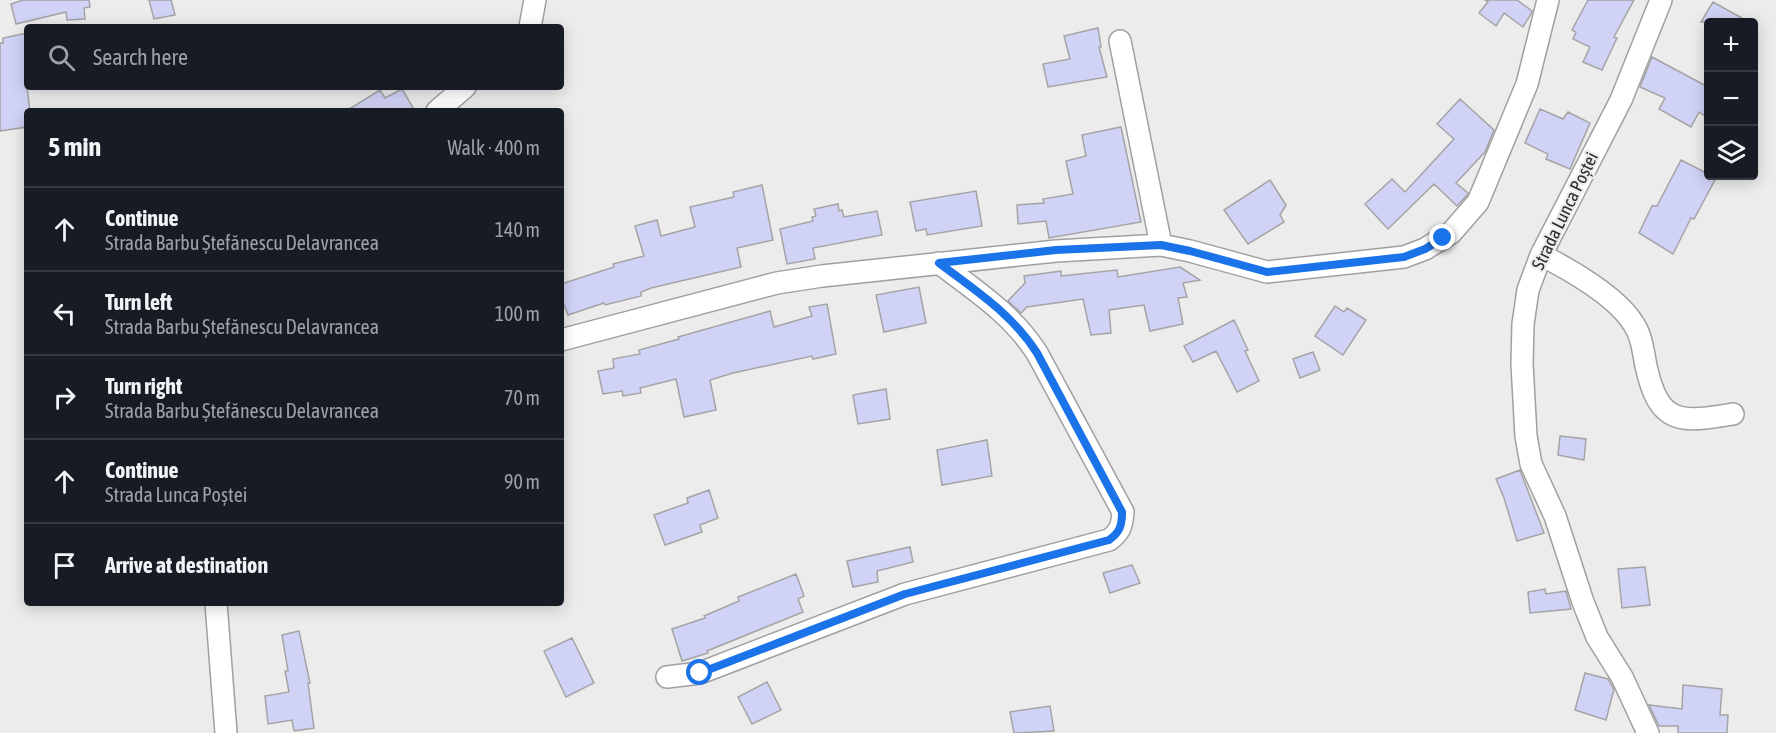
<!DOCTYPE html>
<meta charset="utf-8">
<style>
:root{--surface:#171b24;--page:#20242c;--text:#f1f3f6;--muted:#9ea1a6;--line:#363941}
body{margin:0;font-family:"Asap Condensed",sans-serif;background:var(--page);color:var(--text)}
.controls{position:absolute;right:18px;top:18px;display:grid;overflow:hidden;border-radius:6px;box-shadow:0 3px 15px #0003}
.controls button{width:54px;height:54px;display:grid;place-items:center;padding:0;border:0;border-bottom:2px solid var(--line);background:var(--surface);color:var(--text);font:30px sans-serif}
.stop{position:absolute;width:18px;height:18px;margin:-14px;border:4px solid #1a73e8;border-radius:50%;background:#fff}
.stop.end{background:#1a73e8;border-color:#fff;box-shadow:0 2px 6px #0008}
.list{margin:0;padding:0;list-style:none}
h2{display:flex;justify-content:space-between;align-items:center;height:78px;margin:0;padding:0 24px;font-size:26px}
h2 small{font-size:20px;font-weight:400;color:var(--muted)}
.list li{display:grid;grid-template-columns:39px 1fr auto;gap:18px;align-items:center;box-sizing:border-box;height:84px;padding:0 24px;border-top:2px solid var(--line)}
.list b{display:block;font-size:22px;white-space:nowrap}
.list p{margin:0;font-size:20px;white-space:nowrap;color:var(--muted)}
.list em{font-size:20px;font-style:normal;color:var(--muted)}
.icon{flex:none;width:33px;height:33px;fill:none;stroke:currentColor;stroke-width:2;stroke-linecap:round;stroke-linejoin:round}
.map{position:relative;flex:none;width:1776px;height:733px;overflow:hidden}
.search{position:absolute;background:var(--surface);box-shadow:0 3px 15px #0003;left:24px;top:24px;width:540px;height:66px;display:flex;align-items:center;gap:15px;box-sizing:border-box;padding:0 21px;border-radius:6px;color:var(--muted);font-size:22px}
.panel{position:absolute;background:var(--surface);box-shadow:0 3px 15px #0003;left:24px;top:108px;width:540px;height:498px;border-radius:6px}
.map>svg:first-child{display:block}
</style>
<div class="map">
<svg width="1776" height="733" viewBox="0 0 1776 733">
<rect width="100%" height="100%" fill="#ececed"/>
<path fill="#d1d3f6" stroke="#a4a4a6" stroke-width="1.5" d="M 23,0 L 89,0 L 90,7 L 84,8 L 85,19 L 67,20 L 66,12 L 16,24 L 11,4 Z
M 149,0 L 171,0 L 175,15 L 154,19 Z
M 1485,0 L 1517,0 L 1532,11 L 1531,14 L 1523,27 L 1504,13 L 1496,26 L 1479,13 L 1488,2 Z
M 1588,0 L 1634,0 L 1614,37 L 1617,38 L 1602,70 L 1583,62 L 1590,47 L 1573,39 L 1576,32 L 1572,30 Z
M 1713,2 L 1749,22 L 1701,22 Z
M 1098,28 L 1101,47 L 1099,47 L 1107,77 L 1048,87 L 1043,64 L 1070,59 L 1064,36 Z
M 27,33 L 27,87 L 30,111 L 27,111 L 27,127 L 0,131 L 0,43 L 3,43 L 3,38 Z
M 1652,57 L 1708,87 L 1708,118 L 1699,112 L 1691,127 L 1659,109 L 1665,98 L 1640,87 Z
M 402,89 L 415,111 L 346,111 L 380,90 L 385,98 Z
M 1460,99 L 1494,130 L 1485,152 L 1456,183 L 1468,193 L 1467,195 L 1457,206 L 1434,184 L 1388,229 L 1365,204 L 1392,179 L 1405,192 L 1454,139 L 1437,124 Z
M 1540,109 L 1563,119 L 1568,112 L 1590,123 L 1570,169 L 1546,159 L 1548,154 L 1525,143 Z
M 1121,127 L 1141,222 L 1049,238 L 1046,221 L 1018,224 L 1017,205 L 1044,203 L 1043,199 L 1073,194 L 1066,161 L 1086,156 L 1082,135 Z
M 1681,160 L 1716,178 L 1694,219 L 1691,218 L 1673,254 L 1639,233 L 1652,206 L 1657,206 Z
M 1270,180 L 1286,205 L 1280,215 L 1284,222 L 1248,244 L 1224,210 Z
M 762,185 L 773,240 L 737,248 L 741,267 L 651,288 L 641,292 L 641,296 L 605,305 L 604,303 L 568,315 L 561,297 L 561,284 L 614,267 L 613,264 L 644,256 L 635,226 L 657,220 L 661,236 L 695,227 L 690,207 L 734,197 L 733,192 Z
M 976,191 L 982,226 L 927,235 L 926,229 L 916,231 L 910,202 Z
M 838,204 L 839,211 L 842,210 L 844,217 L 877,211 L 882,235 L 813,248 L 815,259 L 787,264 L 780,229 L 813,221 L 812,217 L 816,216 L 814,209 Z
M 1180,267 L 1200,280 L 1183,283 L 1187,297 L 1178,298 L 1183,324 L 1150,331 L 1144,305 L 1109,310 L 1111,333 L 1091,335 L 1083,299 L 1027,307 L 1021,313 L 1008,301 L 1025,283 L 1024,276 L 1061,271 L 1061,276 L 1117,270 L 1118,277 Z
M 919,287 L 926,323 L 884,332 L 876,295 Z
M 827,304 L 836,354 L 813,359 L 812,356 L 733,373 L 710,380 L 716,410 L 684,417 L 676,379 L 640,388 L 641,393 L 623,396 L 622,391 L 603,394 L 598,371 L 614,368 L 613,359 L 640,354 L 639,350 L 679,339 L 678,337 L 770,311 L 774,327 L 812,316 L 809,307 Z
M 1335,306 L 1344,312 L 1347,308 L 1366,320 L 1343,355 L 1315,336 Z
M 1234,320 L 1248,350 L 1245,351 L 1259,381 L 1237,392 L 1216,351 L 1193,362 L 1184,346 Z
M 1313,352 L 1320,370 L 1300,378 L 1293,359 Z
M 886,389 L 890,419 L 858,424 L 853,395 Z
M 1560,436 L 1586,439 L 1584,460 L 1558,455 Z
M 987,440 L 992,476 L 942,485 L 937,450 Z
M 1520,470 L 1544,533 L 1517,541 L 1504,498 L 1496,479 Z
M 709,490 L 718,518 L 700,525 L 702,532 L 665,545 L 654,515 L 688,503 L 687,498 Z
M 910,547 L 913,562 L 877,571 L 878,582 L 853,587 L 847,561 Z
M 1132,565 L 1140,583 L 1110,593 L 1103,573 Z
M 1645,567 L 1650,605 L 1622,608 L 1618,569 Z
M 796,574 L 804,596 L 798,599 L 803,612 L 707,651 L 708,653 L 682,661 L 672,629 L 705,618 L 704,616 L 739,601 L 738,597 Z
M 1545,589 L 1546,594 L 1566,591 L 1571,609 L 1530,613 L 1528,592 Z
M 299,631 L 310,683 L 308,683 L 314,728 L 294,731 L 292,720 L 268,724 L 265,696 L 289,692 L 285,671 L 288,671 L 282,635 Z
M 572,638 L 594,683 L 566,697 L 544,651 Z
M 1585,673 L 1608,679 L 1614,689 L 1606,720 L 1575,710 Z
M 767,682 L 781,710 L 752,724 L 738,697 Z
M 1683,685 L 1722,689 L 1720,715 L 1728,715 L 1727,733 L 1678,733 L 1678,726 L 1659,726 L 1649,705 L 1682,709 Z
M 1050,706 L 1054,731 L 1014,733 L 1010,712 Z"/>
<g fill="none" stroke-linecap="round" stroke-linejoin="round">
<g stroke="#a0a0a2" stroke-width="24">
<path id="street" d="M 530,27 L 535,0
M 1120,41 L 1161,245
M 437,111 L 465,87
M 1541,255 C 1569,269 1616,296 1633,323 C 1642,336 1643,351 1646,366 C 1659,425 1680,423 1733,414
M 561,340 L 777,283 L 822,276 L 1056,251 L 1161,245 L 1190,251 L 1267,272 L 1404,257 L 1425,249 L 1451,233 L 1478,202 L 1527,84 L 1548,0
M 216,603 L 226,733
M 667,677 L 700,673 L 905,594 L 1109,540 C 1120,532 1122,526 1123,512 L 1037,353 C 1012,314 976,291 939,263
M 1648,733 L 1622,677 L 1597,637 L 1583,602 L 1555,516 L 1531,464 L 1526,436 L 1522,364 L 1523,324 L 1528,290 L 1541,255 L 1621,100 L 1661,0"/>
</g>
<use href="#street" stroke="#fff" stroke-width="21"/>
</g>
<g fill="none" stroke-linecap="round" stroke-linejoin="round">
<path stroke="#1a73e8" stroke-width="8" d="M 700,673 L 905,594 L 1109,540 C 1120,532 1122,526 1122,512 L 1037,353 C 1012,314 976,291 939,263 L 1056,250 L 1161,245 L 1190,251 L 1267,272 L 1404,257 L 1425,249 L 1443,238"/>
</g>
<g text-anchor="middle" stroke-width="4.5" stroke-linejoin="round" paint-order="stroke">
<g font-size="18" fill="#2c2c2c" stroke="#ececed">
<text transform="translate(1565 211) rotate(-64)" y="6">Strada Lunca Poștei</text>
</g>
</g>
</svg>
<div class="controls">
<button>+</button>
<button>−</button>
<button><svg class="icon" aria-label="layers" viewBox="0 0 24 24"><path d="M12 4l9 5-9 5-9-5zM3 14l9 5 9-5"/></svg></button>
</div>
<div class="stop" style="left:700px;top:673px"></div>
<div class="stop end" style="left:1443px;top:238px"></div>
<div class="search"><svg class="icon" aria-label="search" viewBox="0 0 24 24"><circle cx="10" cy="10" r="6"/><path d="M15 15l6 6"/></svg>Search here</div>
<section class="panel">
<h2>5 min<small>Walk · 400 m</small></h2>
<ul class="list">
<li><svg class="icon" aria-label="ahead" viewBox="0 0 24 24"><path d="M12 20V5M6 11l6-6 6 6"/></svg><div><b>Continue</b><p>Strada Barbu Ștefănescu Delavrancea</p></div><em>140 m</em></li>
<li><svg class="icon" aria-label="left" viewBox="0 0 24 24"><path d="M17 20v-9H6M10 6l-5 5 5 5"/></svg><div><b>Turn left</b><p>Strada Barbu Ștefănescu Delavrancea</p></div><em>100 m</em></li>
<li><svg class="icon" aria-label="right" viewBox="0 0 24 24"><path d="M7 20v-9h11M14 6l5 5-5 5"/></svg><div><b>Turn right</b><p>Strada Barbu Ștefănescu Delavrancea</p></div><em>70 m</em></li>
<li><svg class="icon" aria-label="ahead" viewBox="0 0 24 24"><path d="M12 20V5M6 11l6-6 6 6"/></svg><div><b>Continue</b><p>Strada Lunca Poștei</p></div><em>90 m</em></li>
<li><svg class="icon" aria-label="arrive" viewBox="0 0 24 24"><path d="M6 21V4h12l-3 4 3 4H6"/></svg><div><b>Arrive at destination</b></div></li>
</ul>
</section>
</div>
